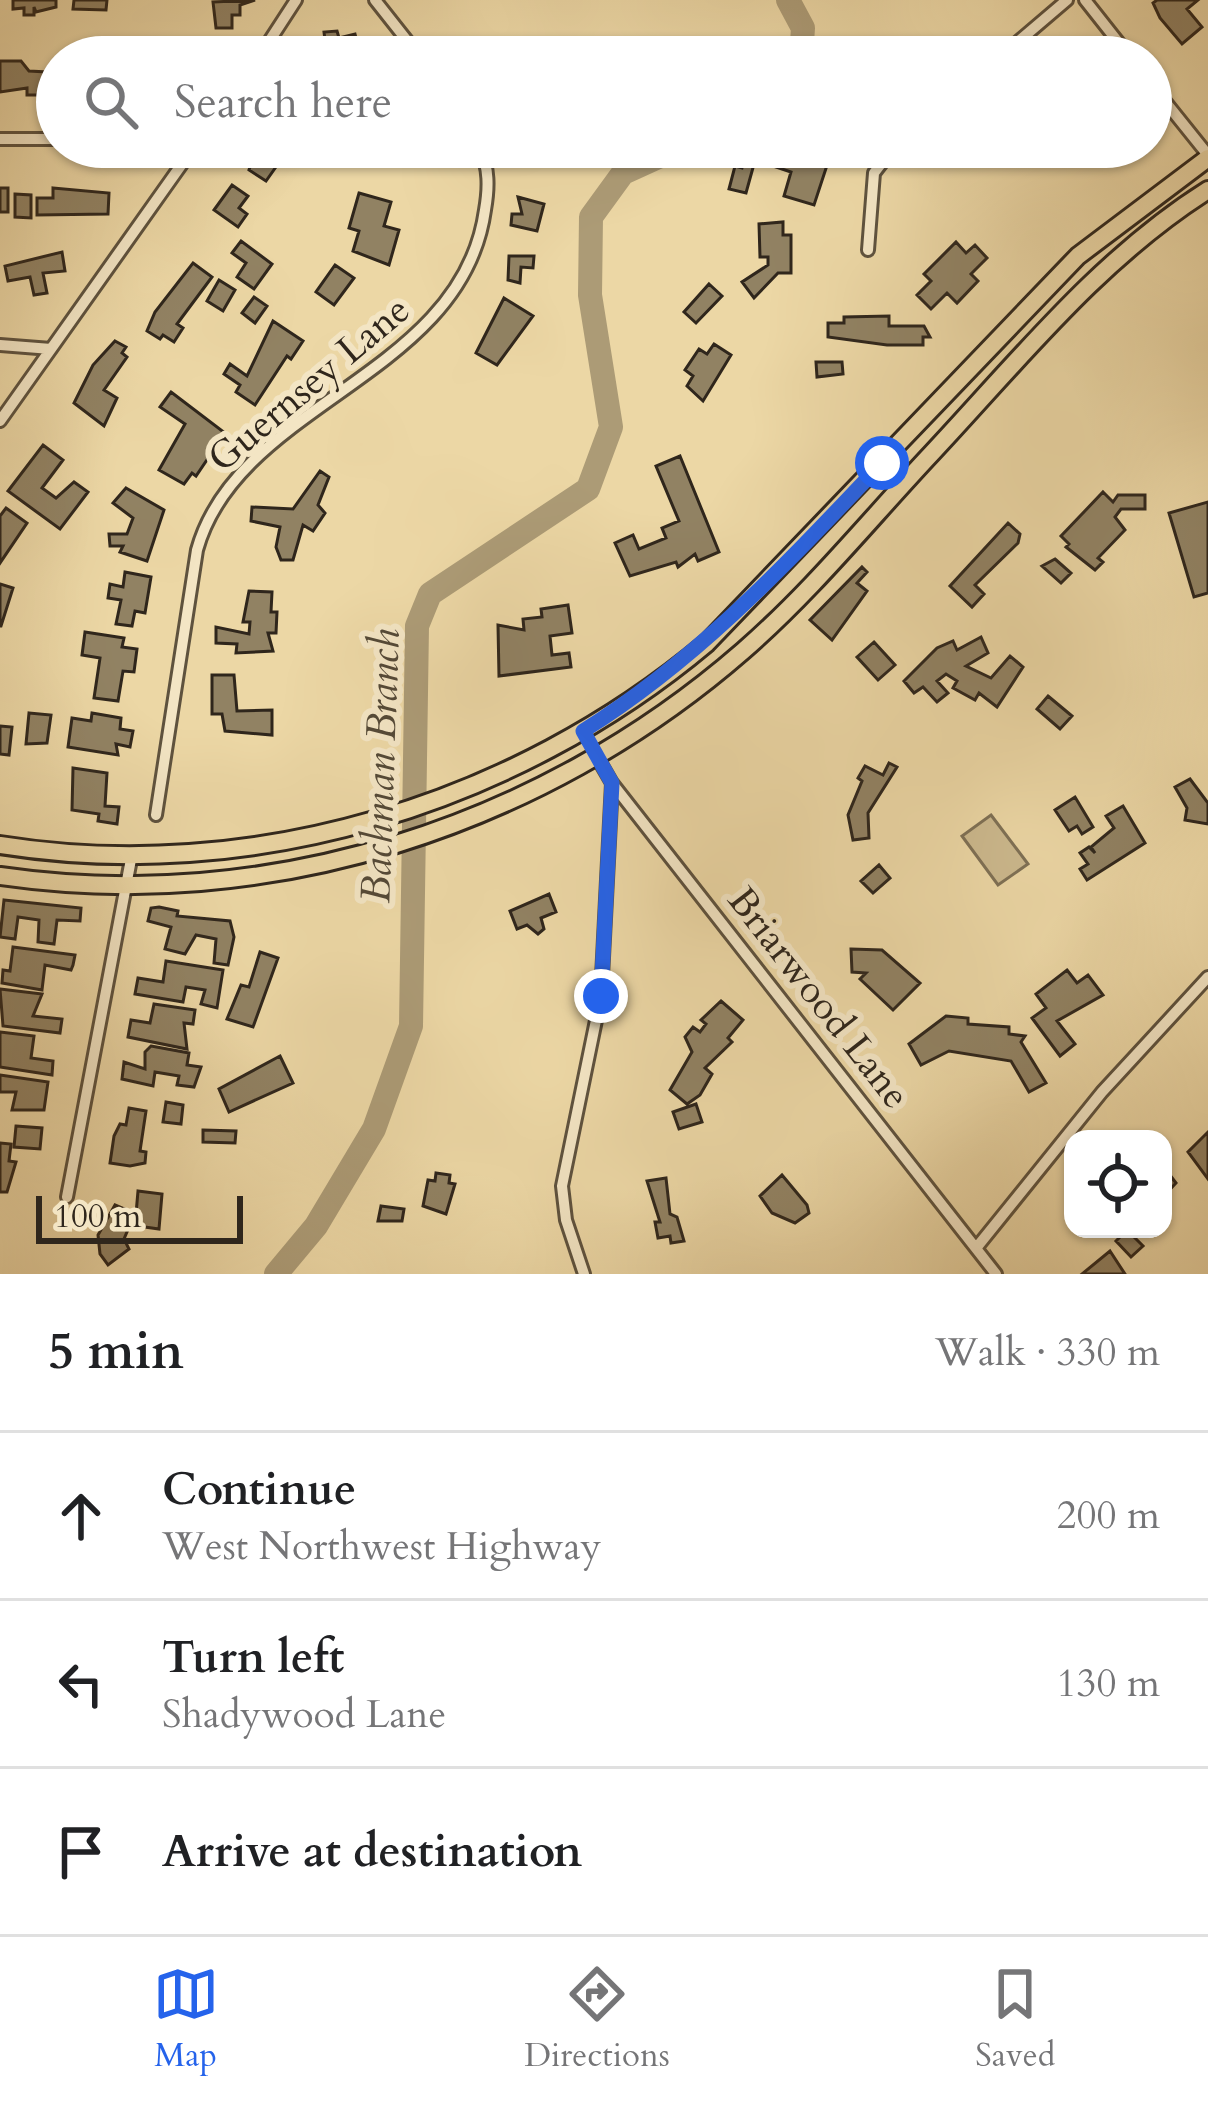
<!DOCTYPE html>
<meta charset="utf-8">
<style>
:root{--surface:#fff;--page:#f6f6f6;--text:#202124;--muted:#757577;--line:#e0e0e0;--accent:#2563eb}
body{margin:0;font-family:Cardo,serif;background:var(--page);color:var(--text)}
.controls{position:absolute;right:36px;bottom:36px;display:grid;overflow:hidden;border-radius:24px;box-shadow:0 3px 9px #0004}
.controls button{width:108px;height:108px;display:grid;place-items:center;padding:0;border:0;border-bottom:3px solid var(--line);background:var(--surface);color:var(--text);font:60px sans-serif}
.scale{position:absolute;left:36px;bottom:30px;width:207px;box-sizing:border-box;padding-left:12px;border:6px solid #2f261c;border-top:0;font-size:33px;line-height:42px;white-space:nowrap;color:#2f261c;-webkit-text-stroke:9px #f3e5c4;paint-order:stroke}
.stop{position:absolute;width:36px;height:36px;margin:-27px;border:9px solid #2563eb;border-radius:50%;background:#fff}
.stop.end{background:#2563eb;border-color:#fff;box-shadow:0 3px 12px #0008}
.list{margin:0;padding:0;list-style:none}
h2{display:flex;justify-content:space-between;align-items:center;height:156px;margin:0;padding:0 48px;font-size:51px}
h2 small{font-size:39px;font-weight:400;color:var(--muted)}
.list li{display:grid;grid-template-columns:78px 1fr auto;gap:36px;align-items:center;box-sizing:border-box;height:168px;padding:0 48px;border-top:3px solid var(--line)}
.list b{display:block;font-size:45px;white-space:nowrap}
.list p{margin:0;font-size:39px;white-space:nowrap;color:var(--muted)}
.list em{font-size:39px;font-style:normal;color:var(--muted)}
.icon{flex:none;width:66px;height:66px;fill:none;stroke:currentColor;stroke-width:2;stroke-linecap:round;stroke-linejoin:round}
.map{position:relative;flex:none;width:1208px;height:1274px;overflow:hidden}
.search{position:absolute;background:var(--surface);box-shadow:0 3px 9px #0004;left:36px;right:36px;top:36px;height:132px;display:flex;align-items:center;gap:30px;box-sizing:border-box;padding:0 42px;border-radius:66px;color:var(--muted);font-size:45px}
.sheet{height:660px;background:var(--surface)}
nav{display:flex;justify-content:space-around;align-items:center;box-sizing:border-box;height:168px;border-top:3px solid var(--line);background:var(--surface);font-size:33px;color:var(--muted)}
nav a{display:grid;justify-items:center;gap:6px}
nav .on{color:var(--accent)}
.map>svg:first-child{display:block}
</style>
<div class="map">
<svg width="1208" height="1274" viewBox="0 0 1208 1274">
<rect width="100%" height="100%" fill="#ecd7a5"/>
<filter id="stains"><feTurbulence type="fractalNoise" baseFrequency=".00167" numOctaves="4"/><feColorMatrix values="0 0 0 0 .2 0 0 0 0 .09 0 0 0 0 .02 0 0 0 .5 -.17"/></filter>
<radialGradient id="worn" r=".72"><stop offset=".6" stop-color="#630" stop-opacity="0"/><stop offset="1" stop-color="#630" stop-opacity=".3"/></radialGradient>
<path fill="#ccb98e" stroke="#7e7055" stroke-width="3" d="M 991,815 L 1028,864 L 998,885 L 962,836 Z"/>
<g fill="none" stroke-linecap="round" stroke-linejoin="round">
<path stroke="#ac9b76" stroke-width="24" d="M 788,0 L 803,28 L 801,57
M 276,1274 L 316,1226 L 374,1129 L 411,1026 L 417,626 L 430,594 L 588,489 L 611,427 L 590,295 L 591,217 L 623,173 L 680,147"/>
</g>
<path fill="#918263" stroke="#2f261c" stroke-width="3" d="M 13,0 L 56,0 L 56,7 L 36,12 L 34,7 L 34,15 L 24,15 L 24,8 L 13,9 Z
M 74,0 L 107,0 L 106,10 L 73,9 Z
M 255,0 L 240,5 L 240,15 L 232,15 L 232,28 L 216,28 L 213,2 Z
M 1157,0 L 1198,0 L 1187,9 L 1202,27 L 1182,44 L 1160,18 L 1153,3 Z
M 337,31 L 339,38 L 355,34 L 361,57 L 305,57 L 312,56 L 312,43 L 325,40 L 324,32 Z
M 166,41 L 178,42 L 177,50 L 195,51 L 194,57 L 155,57 Z
M 0,61 L 21,61 L 29,71 L 47,72 L 47,95 L 27,95 L 27,88 L 0,92 Z
M 257,147 L 290,147 L 266,181 L 249,170 Z
M 769,147 L 833,147 L 814,205 L 784,196 L 791,172 L 764,163 Z
M 744,161 L 754,164 L 746,193 L 729,189 L 735,166 L 742,168 Z
M 232,185 L 248,196 L 239,208 L 247,214 L 238,227 L 214,210 Z
M 0,188 L 8,188 L 8,212 L 0,212 Z
M 53,188 L 109,193 L 108,214 L 37,215 L 37,198 L 53,198 Z
M 359,193 L 391,202 L 384,226 L 399,230 L 389,265 L 353,251 L 359,231 L 349,228 Z
M 15,194 L 31,195 L 31,218 L 15,217 Z
M 518,197 L 544,204 L 537,231 L 511,225 L 512,214 L 522,214 Z
M 783,222 L 783,235 L 791,235 L 791,273 L 778,273 L 754,298 L 742,282 L 768,265 L 768,257 L 760,257 L 759,224 Z
M 241,241 L 272,264 L 254,289 L 237,277 L 246,263 L 232,253 Z
M 956,242 L 966,253 L 975,245 L 987,258 L 971,274 L 978,281 L 957,303 L 947,293 L 931,309 L 917,295 L 931,281 L 924,274 Z
M 62,252 L 65,271 L 43,273 L 47,293 L 34,295 L 30,277 L 8,281 L 5,266 Z
M 509,256 L 534,256 L 533,268 L 521,267 L 520,283 L 508,280 Z
M 193,263 L 212,277 L 177,324 L 183,328 L 174,342 L 163,335 L 160,339 L 147,331 L 155,312 Z
M 335,265 L 354,278 L 334,305 L 316,292 Z
M 219,280 L 235,290 L 223,311 L 207,301 Z
M 709,284 L 722,296 L 696,323 L 684,312 Z
M 254,297 L 267,306 L 255,323 L 242,313 Z
M 504,298 L 533,316 L 497,365 L 476,353 Z
M 889,316 L 889,326 L 924,326 L 930,337 L 923,337 L 923,345 L 887,345 L 828,337 L 828,323 L 844,323 L 844,317 Z
M 273,321 L 303,341 L 291,359 L 287,356 L 255,405 L 236,392 L 240,385 L 224,374 L 230,364 L 247,376 Z
M 115,341 L 126,347 L 122,353 L 127,357 L 104,390 L 117,398 L 104,426 L 74,403 L 93,365 Z
M 714,344 L 731,355 L 703,401 L 687,386 L 693,376 L 685,370 L 699,349 L 707,354 Z
M 816,362 L 842,362 L 843,374 L 817,377 Z
M 171,392 L 225,433 L 196,476 L 192,473 L 184,484 L 159,470 L 185,424 L 160,407 Z
M 43,445 L 63,460 L 42,488 L 56,498 L 74,482 L 88,492 L 60,529 L 8,491 Z
M 680,456 L 719,552 L 698,561 L 695,554 L 678,567 L 676,562 L 630,576 L 615,543 L 633,535 L 639,549 L 666,538 L 662,528 L 679,521 L 656,466 Z
M 320,471 L 329,477 L 318,505 L 325,513 L 313,531 L 303,525 L 293,560 L 281,560 L 276,547 L 280,527 L 251,521 L 252,507 L 293,509 Z
M 126,488 L 164,510 L 147,561 L 120,552 L 123,546 L 110,546 L 109,534 L 127,534 L 133,518 L 113,503 Z
M 1103,492 L 1113,502 L 1118,495 L 1145,495 L 1145,509 L 1121,509 L 1115,517 L 1125,530 L 1098,558 L 1103,562 L 1095,570 L 1066,547 L 1069,544 L 1061,536 Z
M 1208,502 L 1208,593 L 1194,597 L 1169,513 Z
M 6,508 L 27,523 L 0,563 L 0,516 Z
M 1008,523 L 1020,534 L 1018,543 L 975,585 L 984,594 L 972,607 L 950,586 Z
M 1055,559 L 1071,573 L 1061,583 L 1042,566 Z
M 862,567 L 867,572 L 857,583 L 867,591 L 832,640 L 810,620 Z
M 125,572 L 151,577 L 145,613 L 135,611 L 132,626 L 116,624 L 121,600 L 108,598 L 110,584 L 123,587 Z
M 0,584 L 13,588 L 1,626 L 0,626 Z
M 249,591 L 272,592 L 271,612 L 277,612 L 276,633 L 268,633 L 273,651 L 236,653 L 237,644 L 216,643 L 216,627 L 249,634 L 250,622 L 243,622 Z
M 568,605 L 572,633 L 550,636 L 552,655 L 569,653 L 571,667 L 499,676 L 498,625 L 524,630 L 523,619 L 542,617 L 541,609 Z
M 85,632 L 124,638 L 122,647 L 137,649 L 134,672 L 123,671 L 118,701 L 94,698 L 100,658 L 82,655 Z
M 981,637 L 988,653 L 966,666 L 991,678 L 1010,656 L 1023,667 L 997,707 L 979,693 L 975,700 L 953,688 L 957,681 L 946,674 L 937,681 L 948,693 L 937,702 L 923,687 L 914,693 L 904,681 L 937,648 L 953,641 L 957,650 Z
M 874,642 L 895,665 L 878,680 L 857,657 Z
M 212,675 L 234,675 L 237,711 L 272,710 L 272,735 L 225,731 L 222,714 L 212,714 Z
M 1048,696 L 1072,716 L 1060,729 L 1037,709 Z
M 29,713 L 51,715 L 47,743 L 26,744 Z
M 92,713 L 121,718 L 120,729 L 133,731 L 130,747 L 116,744 L 118,755 L 68,747 L 72,718 L 91,721 Z
M 0,726 L 12,727 L 9,755 L 0,754 Z
M 889,763 L 897,767 L 868,813 L 869,838 L 853,840 L 848,815 L 862,781 L 858,778 L 865,766 L 883,775 Z
M 73,768 L 107,773 L 105,806 L 119,807 L 117,824 L 98,821 L 99,814 L 72,810 Z
M 1190,779 L 1208,803 L 1208,824 L 1185,820 L 1187,808 L 1175,787 Z
M 1075,797 L 1093,827 L 1082,834 L 1077,826 L 1069,831 L 1055,810 Z
M 1123,806 L 1145,843 L 1087,880 L 1080,869 L 1088,864 L 1080,853 L 1089,847 L 1095,853 L 1091,847 L 1114,828 L 1106,816 Z
M 879,865 L 890,878 L 873,893 L 861,881 Z
M 549,894 L 556,912 L 541,918 L 544,929 L 538,934 L 527,925 L 517,929 L 510,911 Z
M 4,900 L 81,908 L 80,921 L 57,920 L 54,944 L 38,942 L 39,920 L 18,917 L 15,939 L 0,937 Z
M 159,907 L 178,911 L 177,916 L 230,921 L 234,937 L 228,965 L 214,963 L 216,939 L 196,935 L 185,954 L 165,949 L 171,927 L 148,921 L 151,908 Z
M 13,947 L 75,955 L 73,965 L 71,970 L 45,965 L 42,990 L 2,983 L 3,970 L 10,971 Z
M 851,949 L 882,950 L 920,983 L 893,1010 L 860,979 L 866,973 L 852,972 Z
M 260,952 L 278,958 L 253,1027 L 227,1019 L 241,985 L 249,987 Z
M 166,961 L 223,970 L 217,1008 L 201,1004 L 205,990 L 186,987 L 183,1002 L 135,994 L 138,978 L 163,982 Z
M 1067,970 L 1077,983 L 1088,975 L 1103,995 L 1057,1021 L 1075,1044 L 1060,1056 L 1032,1018 L 1046,1008 L 1036,994 Z
M 0,989 L 42,994 L 33,1016 L 62,1019 L 60,1033 L 3,1026 Z
M 721,1001 L 743,1020 L 728,1038 L 732,1042 L 705,1068 L 712,1074 L 700,1095 L 687,1104 L 670,1090 L 692,1052 L 685,1037 L 693,1027 L 700,1032 L 706,1024 L 701,1020 Z
M 154,1004 L 195,1010 L 193,1024 L 184,1023 L 187,1049 L 128,1037 L 131,1020 L 150,1023 Z
M 946,1016 L 968,1018 L 968,1024 L 1009,1027 L 1009,1034 L 1025,1036 L 1021,1042 L 1046,1083 L 1029,1092 L 1011,1061 L 949,1051 L 921,1065 L 909,1044 Z
M 0,1032 L 34,1036 L 31,1058 L 53,1061 L 52,1075 L 0,1067 Z
M 151,1046 L 189,1053 L 187,1065 L 201,1067 L 194,1087 L 177,1085 L 179,1076 L 155,1072 L 153,1086 L 122,1079 L 124,1062 L 145,1069 L 145,1052 Z
M 280,1056 L 293,1083 L 229,1112 L 219,1089 Z
M 0,1075 L 48,1082 L 44,1110 L 12,1110 L 16,1092 L 0,1092 Z
M 166,1102 L 183,1105 L 181,1124 L 163,1122 Z
M 696,1104 L 702,1122 L 679,1129 L 673,1112 Z
M 129,1108 L 146,1111 L 140,1151 L 146,1152 L 145,1163 L 130,1166 L 110,1163 L 114,1136 L 120,1124 L 126,1125 Z
M 16,1126 L 42,1128 L 40,1149 L 14,1147 Z
M 203,1130 L 236,1131 L 235,1143 L 203,1142 Z
M 1208,1132 L 1208,1179 L 1188,1152 Z
M 0,1143 L 11,1144 L 9,1161 L 16,1162 L 7,1192 L 0,1192 Z
M 1163,1166 L 1176,1183 L 1163,1197 Z
M 436,1173 L 450,1175 L 449,1183 L 455,1184 L 446,1214 L 423,1206 L 428,1180 L 435,1181 Z
M 782,1175 L 807,1205 L 809,1213 L 795,1223 L 772,1213 L 760,1196 Z
M 666,1178 L 670,1214 L 677,1217 L 684,1241 L 671,1243 L 670,1236 L 658,1238 L 655,1222 L 660,1222 L 647,1181 Z
M 138,1191 L 162,1194 L 159,1229 L 130,1225 L 124,1239 L 129,1249 L 108,1265 L 100,1254 L 98,1235 L 115,1205 L 136,1214 Z
M 381,1206 L 404,1209 L 402,1221 L 378,1221 Z
M 1127,1230 L 1143,1246 L 1131,1257 L 1116,1241 Z
M 1110,1251 L 1125,1274 L 1082,1274 Z"/>
<g fill="none" stroke-linecap="round" stroke-linejoin="round">
<g stroke="#5e523e" stroke-width="16">
<path id="street" d="M 375,0 L 420,57
M 1085,0 L 1130,57
M 259,57 L 296,0
M 1000,57 L 1067,0
M 1151,84 L 1208,155
M 0,139 L 57,139
M 868,250 L 874,173 L 894,147
M 0,345 L 51,349
M 0,421 L 194,147
M 597,757 L 612,783 L 996,1274
M 156,815 L 197,550 C 238,402 462,377 485,210 C 489,187 489,169 480,147
M 67,1197 L 132,854
M 977,1247 L 1102,1092 L 1208,977
M 584,1274 L 566,1220 L 562,1186 L 601,996 L 612,783"/>
</g>
<g stroke="#2f261c" stroke-width="22">
<path id="primary" d="M 0,845 C 251,885 514,805 707,643 L 1078,256 L 1208,158
M 0,876 C 267,915 541,827 743,651 C 812,591 870,519 932,453 C 1019,360 1100,258 1208,190"/>
</g>
<use href="#street" stroke="#f3e5c4" stroke-width="10"/>
<use href="#primary" stroke="#ecd7a5" stroke-width="16"/>
</g>
<g fill="none" stroke-linecap="round" stroke-linejoin="round">
<path stroke="#2563eb" stroke-width="15" d="M 601,996 L 612,783 L 583,731 C 700,658 788,562 882,463"/>
</g>
<g text-anchor="middle" stroke-width="12" stroke-linejoin="round" paint-order="stroke">
<g font-size="39" fill="#2f261c" stroke="#f3e5c4">
<text transform="translate(308 383) rotate(-40)" y="14">Guernsey Lane</text>
<text transform="translate(820 997) rotate(52)" y="14">Briarwood Lane</text>
</g>
<g font-size="42" font-style="italic" fill="#544937" stroke="#f3e5c4">
<text transform="translate(379 766) rotate(-88)" y="15">Bachman Branch</text>
</g>
</g>
<rect width="100%" height="100%" filter="url(#stains)"/>
<rect width="100%" height="100%" fill="url(#worn)"/>
</svg>
<div class="controls">
<button><svg class="icon" aria-label="locate" viewBox="0 0 24 24"><circle cx="12" cy="12" r="6"/><path d="M12 2v4M12 18v4M2 12h4M18 12h4"/></svg></button>
</div>
<div class="scale">100 m</div>
<div class="stop" style="left:882px;top:463px"></div>
<div class="stop end" style="left:601px;top:996px"></div>
<div class="search"><svg class="icon" aria-label="search" viewBox="0 0 24 24"><circle cx="10" cy="10" r="6"/><path d="M15 15l6 6"/></svg>Search here</div>
</div>
<section class="sheet">
<h2>5 min<small>Walk · 330 m</small></h2>
<ul class="list">
<li><svg class="icon" aria-label="ahead" viewBox="0 0 24 24"><path d="M12 20V5M6 11l6-6 6 6"/></svg><div><b>Continue</b><p>West Northwest Highway</p></div><em>200 m</em></li>
<li><svg class="icon" aria-label="left" viewBox="0 0 24 24"><path d="M17 20v-9H6M10 6l-5 5 5 5"/></svg><div><b>Turn left</b><p>Shadywood Lane</p></div><em>130 m</em></li>
<li><svg class="icon" aria-label="arrive" viewBox="0 0 24 24"><path d="M6 21V4h12l-3 4 3 4H6"/></svg><div><b>Arrive at destination</b></div></li>
</ul>
</section>
<nav>
<a class="on"><svg class="icon" aria-label="map" viewBox="0 0 24 24"><path d="M3 6l6-2 6 2 6-2v14l-6 2-6-2-6 2zM9 4v14M15 6v14"/></svg>Map</a>
<a><svg class="icon" aria-label="directions" viewBox="0 0 24 24"><path d="M12 3l9 9-9 9-9-9zM9 14v-3h6M13 9l2 2-2 2"/></svg>Directions</a>
<a><svg class="icon" aria-label="saved" viewBox="0 0 24 24"><path d="M7 4h10v16l-5-4-5 4z"/></svg>Saved</a>
</nav>
